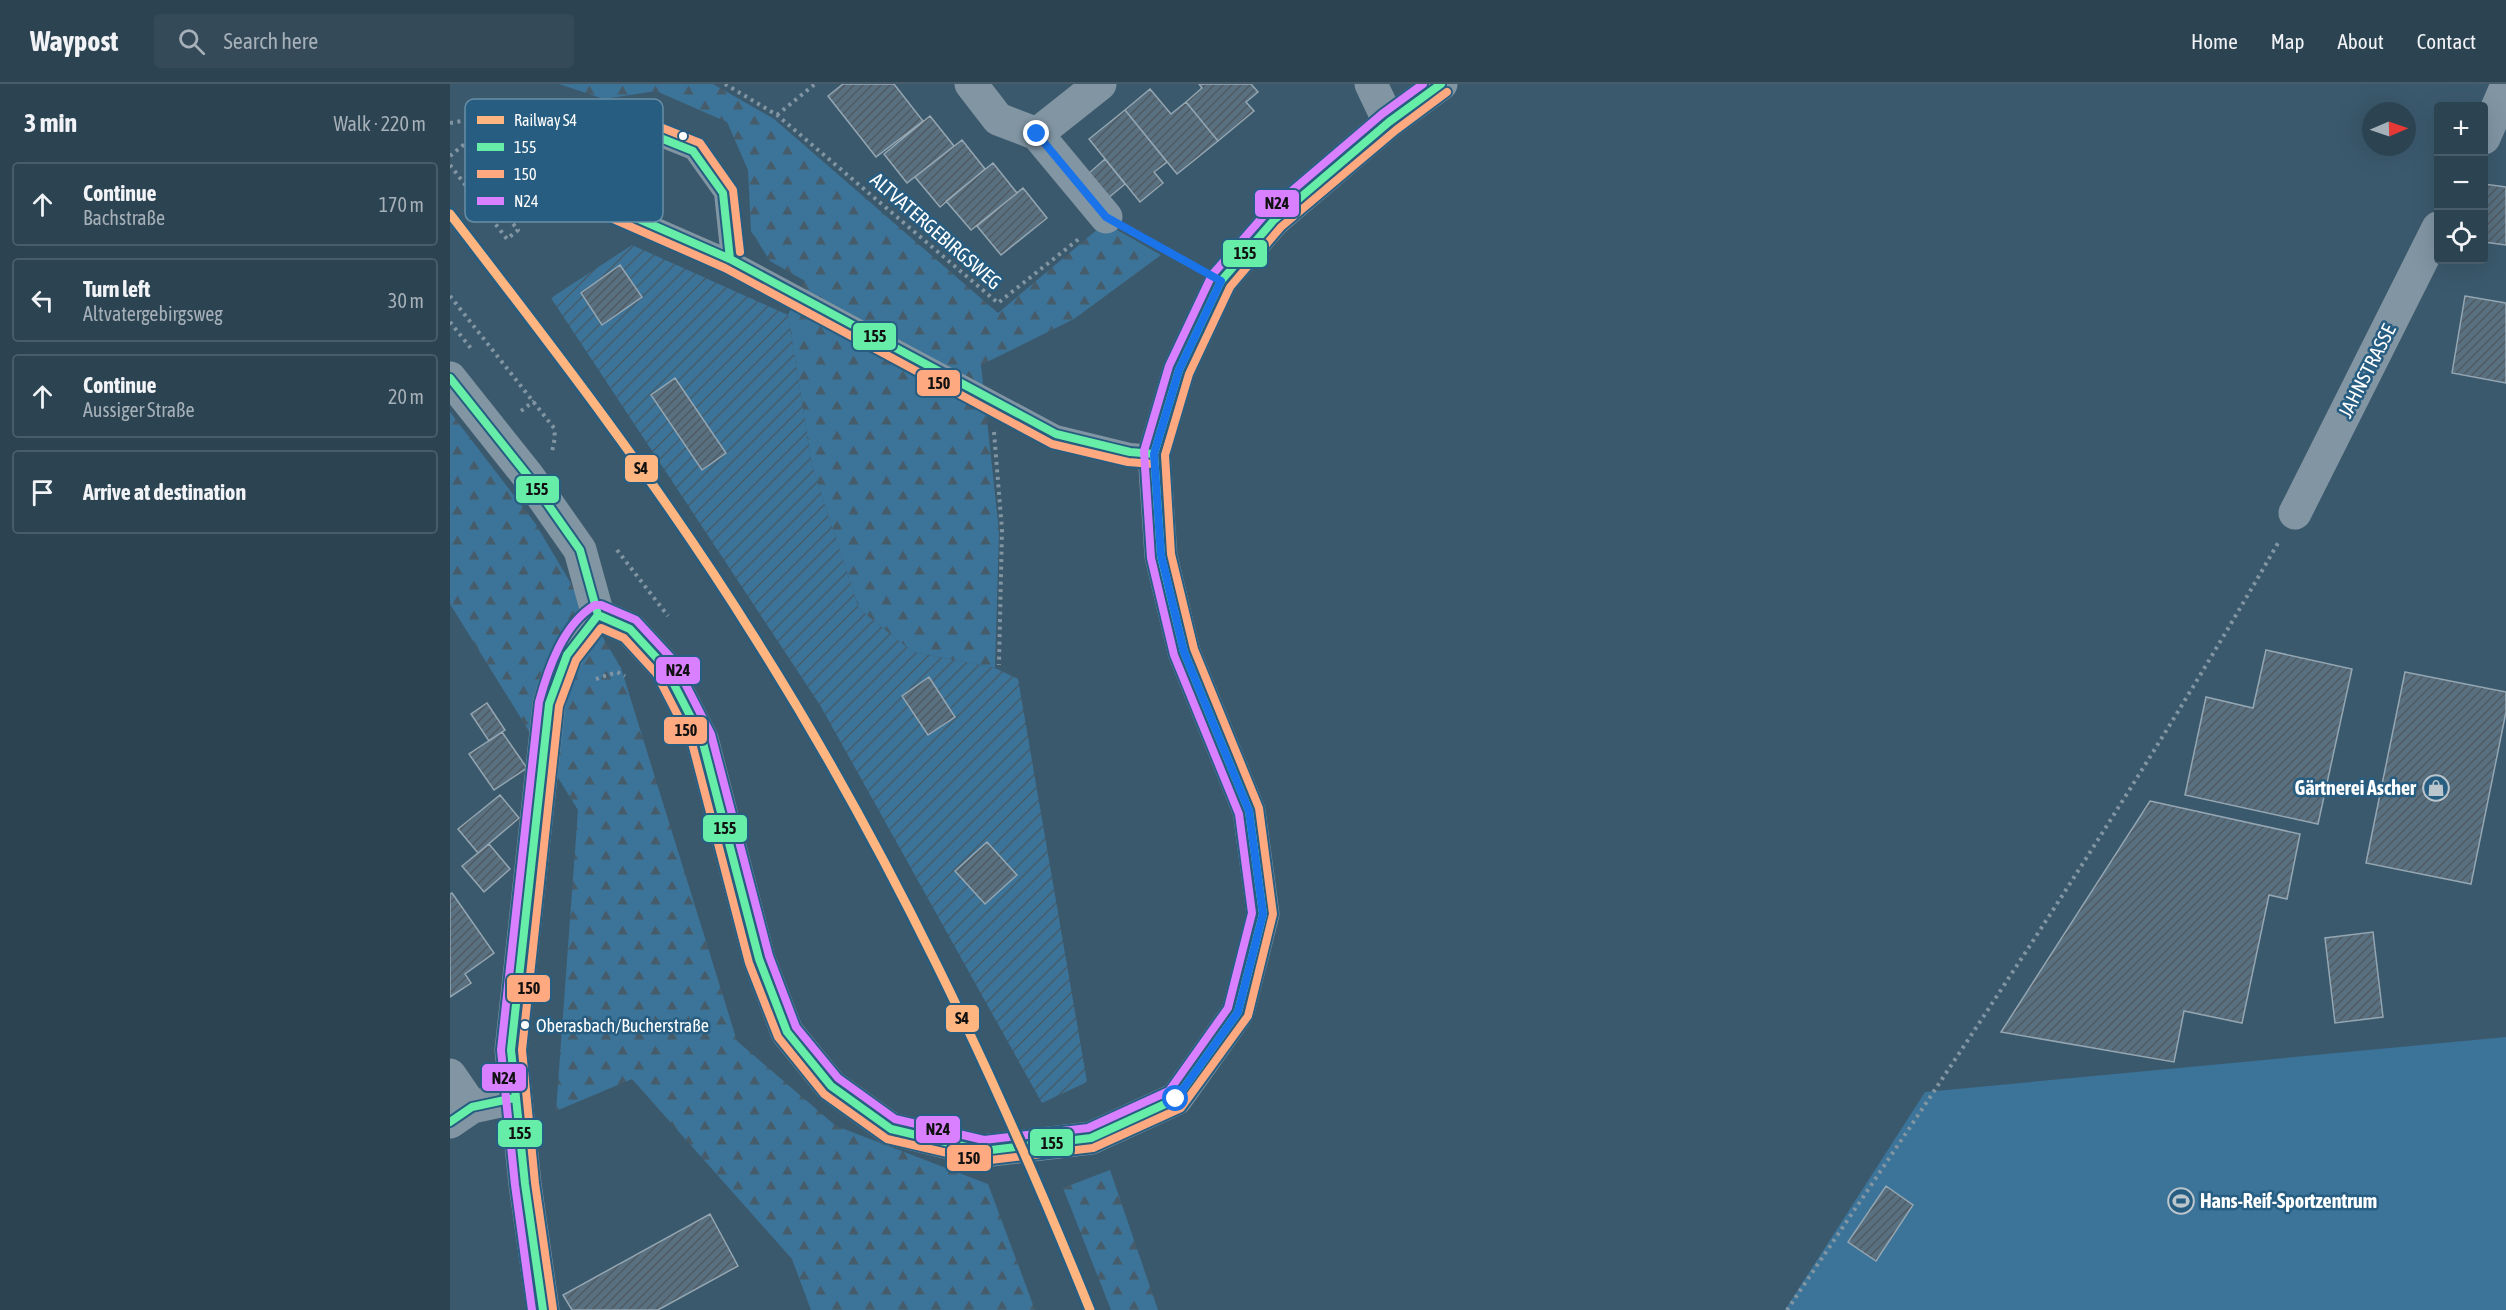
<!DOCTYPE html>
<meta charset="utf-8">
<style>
:root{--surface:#2c4352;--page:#344a59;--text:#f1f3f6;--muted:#a6b0b8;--line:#485c69}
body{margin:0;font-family:"Asap Condensed",sans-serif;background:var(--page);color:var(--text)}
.controls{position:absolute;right:18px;top:18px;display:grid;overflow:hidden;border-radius:6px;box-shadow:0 6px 24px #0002}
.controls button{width:54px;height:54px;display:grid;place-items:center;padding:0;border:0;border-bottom:2px solid var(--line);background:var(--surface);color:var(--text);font:30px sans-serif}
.compass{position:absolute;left:1912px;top:18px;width:54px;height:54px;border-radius:50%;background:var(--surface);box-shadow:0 6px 24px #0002;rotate:88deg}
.stop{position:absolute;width:18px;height:18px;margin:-14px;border:4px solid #1a73e8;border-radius:50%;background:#fff}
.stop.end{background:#1a73e8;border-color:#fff;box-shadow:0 2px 6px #0008}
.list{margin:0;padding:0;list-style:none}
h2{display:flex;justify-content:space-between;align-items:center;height:78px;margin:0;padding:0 24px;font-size:26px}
h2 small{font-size:20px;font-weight:400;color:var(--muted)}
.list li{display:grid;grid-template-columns:39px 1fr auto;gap:18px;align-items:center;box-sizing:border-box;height:84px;margin:0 12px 12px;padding:0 12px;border:2px solid var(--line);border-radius:6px}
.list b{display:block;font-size:22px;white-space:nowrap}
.list p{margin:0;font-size:20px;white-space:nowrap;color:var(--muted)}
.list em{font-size:20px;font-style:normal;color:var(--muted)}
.icon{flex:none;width:33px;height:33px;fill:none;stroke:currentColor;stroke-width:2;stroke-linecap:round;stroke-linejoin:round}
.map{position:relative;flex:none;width:2056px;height:1226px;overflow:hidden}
header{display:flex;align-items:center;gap:36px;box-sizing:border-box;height:84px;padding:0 30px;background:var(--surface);border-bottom:2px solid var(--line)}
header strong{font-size:28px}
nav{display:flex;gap:33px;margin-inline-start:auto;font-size:21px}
.search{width:420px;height:54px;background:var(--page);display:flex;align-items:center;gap:15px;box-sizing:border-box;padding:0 21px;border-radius:6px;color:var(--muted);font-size:22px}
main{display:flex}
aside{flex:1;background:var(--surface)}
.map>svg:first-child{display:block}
</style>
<header>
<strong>Waypost</strong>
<div class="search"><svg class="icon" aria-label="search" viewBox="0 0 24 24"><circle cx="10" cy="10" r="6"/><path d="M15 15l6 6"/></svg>Search here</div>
<nav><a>Home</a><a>Map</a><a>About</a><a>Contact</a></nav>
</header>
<main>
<aside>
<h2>3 min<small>Walk · 220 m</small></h2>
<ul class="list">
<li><svg class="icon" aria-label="ahead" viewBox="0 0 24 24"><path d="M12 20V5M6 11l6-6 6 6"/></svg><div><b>Continue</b><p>Bachstraße</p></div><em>170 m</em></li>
<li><svg class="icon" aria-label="left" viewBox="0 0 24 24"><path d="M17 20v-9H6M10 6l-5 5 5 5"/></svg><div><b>Turn left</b><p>Altvatergebirgsweg</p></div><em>30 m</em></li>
<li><svg class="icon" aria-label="ahead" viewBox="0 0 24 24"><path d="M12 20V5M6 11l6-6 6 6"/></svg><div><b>Continue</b><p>Aussiger Straße</p></div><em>20 m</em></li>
<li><svg class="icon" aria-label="arrive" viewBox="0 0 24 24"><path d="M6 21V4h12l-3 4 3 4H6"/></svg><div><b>Arrive at destination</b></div></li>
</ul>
</aside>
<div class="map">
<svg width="2056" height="1226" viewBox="0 0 2056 1226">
<defs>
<pattern id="forest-firs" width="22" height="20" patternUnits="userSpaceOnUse" patternTransform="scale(1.5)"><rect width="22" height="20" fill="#3c7398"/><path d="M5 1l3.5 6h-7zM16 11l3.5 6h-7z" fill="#465c6a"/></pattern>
<pattern id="garden-furrows" width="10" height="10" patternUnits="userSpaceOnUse" patternTransform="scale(1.5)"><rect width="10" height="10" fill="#3c7398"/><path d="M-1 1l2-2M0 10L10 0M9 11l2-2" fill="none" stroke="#465c6a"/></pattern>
<pattern id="building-hatch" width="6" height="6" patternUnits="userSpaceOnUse" patternTransform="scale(1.5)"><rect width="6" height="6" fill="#587080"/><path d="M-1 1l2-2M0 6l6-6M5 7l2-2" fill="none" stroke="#515a61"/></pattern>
</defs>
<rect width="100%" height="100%" fill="#3b596d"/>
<path fill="url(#forest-firs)" d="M 109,0 L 263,0 L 324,35 L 548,229 L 655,139 L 711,171 L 624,235 L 531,281 L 549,447 L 545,584 L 463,568 L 409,525 L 362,382 L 338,231 L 355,197 L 320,177 L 301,147 L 298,86 L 277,38 L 206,7 L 154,15 Z
M 0,328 L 85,439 L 171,584 L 287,957 L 386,1042 L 538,1100 L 585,1226 L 361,1226 L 342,1175 L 182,995 L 106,1027 L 128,726 L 0,520 Z
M 660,1086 L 708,1226 L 661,1226 L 613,1104 Z"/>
<path fill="url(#garden-furrows)" d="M 182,161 L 338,231 L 362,382 L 409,525 L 463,568 L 545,584 L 568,595 L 637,998 L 592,1019 L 370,621 L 101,214 Z"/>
<path fill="#3c7398" d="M 2056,953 L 2056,1226 L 1335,1226 L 1475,1008 Z"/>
<path fill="url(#building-hatch)" stroke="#94a6b2" stroke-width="1.5" d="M 393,0 L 444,0 L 473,37 L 426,73 L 378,12 Z
M 749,0 L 801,0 L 808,8 L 796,18 L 804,27 L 768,57 L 736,18 L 752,4 Z
M 700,5 L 721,30 L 736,18 L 768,57 L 727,90 L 675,26 Z
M 675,26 L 717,78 L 704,88 L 713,99 L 690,118 L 639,55 Z
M 480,32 L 504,62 L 457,99 L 434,70 Z
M 512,56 L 535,85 L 490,123 L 465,93 Z
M 655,75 L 675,100 L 657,115 L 637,91 Z
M 543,79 L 567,109 L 521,146 L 496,117 Z
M 2034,100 L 2056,103 L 2056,161 L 2034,158 Z
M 573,104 L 597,134 L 551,171 L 527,142 Z
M 170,181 L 192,213 L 152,241 L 131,209 Z
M 2015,212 L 2056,219 L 2056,299 L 2002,289 Z
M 225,294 L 276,369 L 252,386 L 201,311 Z
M 1816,566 L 1902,585 L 1868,740 L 1735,711 L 1756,613 L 1803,624 Z
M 1955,588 L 2056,608 L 2056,628 L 2021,800 L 1916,779 Z
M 479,593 L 505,633 L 478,651 L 452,612 Z
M 37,619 L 55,646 L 39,657 L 21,630 Z
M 52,648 L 77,684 L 44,706 L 19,670 Z
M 50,711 L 69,734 L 28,769 L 8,745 Z
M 1700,717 L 1850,750 L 1837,815 L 1819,811 L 1792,939 L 1734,927 L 1724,978 L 1551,948 Z
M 537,758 L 567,791 L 535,820 L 505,787 Z
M 39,760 L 60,785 L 34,808 L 12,782 Z
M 2,809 L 44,869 L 15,890 L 21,899 L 0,913 L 0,810 Z
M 1923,848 L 1933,933 L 1885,939 L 1875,854 Z
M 1436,1102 L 1463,1121 L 1426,1177 L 1398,1158 Z
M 260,1130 L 288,1182 L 208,1226 L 122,1226 L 113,1211 Z"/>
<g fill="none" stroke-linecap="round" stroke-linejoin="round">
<path stroke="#8195a3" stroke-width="4" stroke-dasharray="3 4.5" stroke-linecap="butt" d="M 275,0 L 327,31 L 548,219 L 630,154
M 327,31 L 365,0
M 0,39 L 40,32 L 67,48 L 77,29
M 0,72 L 23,53 L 67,48 L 75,52 L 107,92 L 119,98
M 0,81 L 57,155 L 68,146 L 20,85 L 20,77 L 24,72 L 35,73 L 83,133 L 120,105
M 686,149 L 742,181
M 0,212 L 104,344 L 105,353 L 102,368
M 0,238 L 23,267
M 71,327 L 84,317
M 544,348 L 552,446 L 549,581
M 167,466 L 218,532
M 146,595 L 167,588 L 175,592
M 1337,1226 C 1507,974 1677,722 1828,459"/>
<path stroke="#8195a3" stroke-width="18" d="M 280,175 L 273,109 L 243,67 L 193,47 L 161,50 L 145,90 L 150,118 L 280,175 L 606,350 L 680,368 L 704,370"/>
<path stroke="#8195a3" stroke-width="33" d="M 521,0 L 548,35 L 587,50
M 650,0 L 587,50 L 656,133
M 921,0 L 939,38
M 2034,54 L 2056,3
M 0,294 L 78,392 L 130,466 L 148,531
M 1845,429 L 1988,144
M 0,991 L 22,1023
M 0,1038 L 22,1023 L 64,1014"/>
<path stroke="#8195a3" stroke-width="33" d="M 93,1226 L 75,1100 L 61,966 L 99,620 C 110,581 120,559 148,531 L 180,545 L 215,583 L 252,655 L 309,875 L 337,948 L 381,1002 L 441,1045 L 533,1067 L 641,1054 L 726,1015 L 788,928 L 813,830 L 799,727 L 734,568 L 711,472 L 704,370 L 729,286 L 771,197 L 824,136 L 939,38 L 991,0"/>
<g stroke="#275d81" stroke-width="12">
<path id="bus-1" d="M 150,118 L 280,175 L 606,350 L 680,368 L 704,370
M 150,118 L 145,90 L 161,50 L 193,47 L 243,67 L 273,109 L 280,175
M 0,294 L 78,392 L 130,466 L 148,531
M 148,531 L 180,545 L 215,583 L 252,655 L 309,875 L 337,948 L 381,1002 L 441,1045 L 533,1067 L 641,1054 L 726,1015 L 788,928 L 813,830 L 799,727 L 734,568 L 711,472 L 704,370 L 729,286 L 771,197 L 824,136 L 939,38 L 991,0
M 0,1038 L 22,1023 L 64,1014
M 93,1226 L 75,1100 L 61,966 L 99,620 L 117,571 L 148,531"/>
</g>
<g stroke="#275d81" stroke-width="12">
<path id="bus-2" d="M 290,168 L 283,106 L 250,59 L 195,37 L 160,40 L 154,43 C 141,62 124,108 145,127 L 275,184 L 602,360 L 678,378 L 703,380
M 103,1225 L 85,1099 L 72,966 L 109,622 L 126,576 L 151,544 L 174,554 L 206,589 L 242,659 L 299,879 L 328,953 L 374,1010 L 437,1055 L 532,1077 L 643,1064 L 731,1024 L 798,932 L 823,830 L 809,724 L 744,565 L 721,470 L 715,371 L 739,290 L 780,203 L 831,143 L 946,46 L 997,8"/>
</g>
<g stroke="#275d81" stroke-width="12">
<path id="bus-3" d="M 82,1226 L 65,1101 L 51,966 L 89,618 C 98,585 113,540 145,521 L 151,521 L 186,536 L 223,576 L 261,650 L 319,872 L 346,943 L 388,994 L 445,1035 L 534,1056 L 638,1044 L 719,1007 L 778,924 L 802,829 L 789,730 L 724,571 L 701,474 L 694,367 L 719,282 L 762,191 L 817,128 L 932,30 L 973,0"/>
</g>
<use href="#bus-1" stroke="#66eda8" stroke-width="8"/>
<use href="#bus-2" stroke="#ffa980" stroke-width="8"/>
<use href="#bus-3" stroke="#d880ff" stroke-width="8"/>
<g stroke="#275d81" stroke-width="14">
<path id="rail-1" d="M 0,130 C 105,266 212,405 303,551 C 438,764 546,993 640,1226"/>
</g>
<use href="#rail-1" stroke="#ffb580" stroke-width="9"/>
</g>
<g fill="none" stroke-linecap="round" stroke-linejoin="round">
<path stroke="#1a73e8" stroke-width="8" d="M 587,50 L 656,133 L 771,197 L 729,286 L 704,370 L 711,471 L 734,568 L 799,727 L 813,830 L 788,928 L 726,1015"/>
</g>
<defs>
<g id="shop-ring" transform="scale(1.35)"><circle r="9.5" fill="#275d81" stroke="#bac5cc" stroke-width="1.5"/><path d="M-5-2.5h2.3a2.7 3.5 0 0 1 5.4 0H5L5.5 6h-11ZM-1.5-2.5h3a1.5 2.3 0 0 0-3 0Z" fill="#bac5cc"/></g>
<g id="stadium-ring" transform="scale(1.35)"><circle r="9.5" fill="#275d81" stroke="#bac5cc" stroke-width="1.5"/><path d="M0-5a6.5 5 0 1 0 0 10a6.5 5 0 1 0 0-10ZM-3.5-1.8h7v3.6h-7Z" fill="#bac5cc"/></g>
</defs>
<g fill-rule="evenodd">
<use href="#shop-ring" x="1986" y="704"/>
<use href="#stadium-ring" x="1731" y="1117"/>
</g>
<g fill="#fff" stroke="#275d81" stroke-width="2">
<circle cx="233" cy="52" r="5"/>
<circle cx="75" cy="941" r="5"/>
</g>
<g text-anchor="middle" stroke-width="5" stroke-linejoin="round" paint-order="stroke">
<g font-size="18" fill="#fff" stroke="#275d81" text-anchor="start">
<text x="86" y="948">Oberasbach/Bucherstraße</text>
</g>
<g font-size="20" fill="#fff" stroke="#275d81">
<text transform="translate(486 147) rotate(41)" y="7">ALTVATERGEBIRGSWEG</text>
<text transform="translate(1917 287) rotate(-63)" y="7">JAHNSTRASSE</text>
</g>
<g font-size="20" font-weight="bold" fill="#fff" stroke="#275d81" text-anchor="end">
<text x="1966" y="711">Gärtnerei Ascher</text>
<text x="1750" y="1124" text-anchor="start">Hans-Reif-Sportzentrum</text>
</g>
</g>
<rect x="15" y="15" width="198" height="123" rx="9" fill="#275d81" stroke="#688ea7" stroke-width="1.5"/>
<rect x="27" y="32" width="27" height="8" fill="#ffb580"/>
<rect x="27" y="59" width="27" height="8" fill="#66eda8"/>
<rect x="27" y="86" width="27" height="8" fill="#ffa980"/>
<rect x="27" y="113" width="27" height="8" fill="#d880ff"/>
<g font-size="16" fill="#fff">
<text x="64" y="42">Railway S4</text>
<text x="64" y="69">155</text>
<text x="64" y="96">150</text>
<text x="64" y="123">N24</text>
</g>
<g stroke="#275d81" stroke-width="2">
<rect x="804" y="105" width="46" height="29" rx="6" fill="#d880ff"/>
<rect x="772" y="155" width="46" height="29" rx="6" fill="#66eda8"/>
<rect x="402" y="238" width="45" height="29" rx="6" fill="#66eda8"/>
<rect x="466" y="285" width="45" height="28" rx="6" fill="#ffa980"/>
<rect x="174" y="370" width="35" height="29" rx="6" fill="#ffb580"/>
<rect x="65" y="391" width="45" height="29" rx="6" fill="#66eda8"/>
<rect x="205" y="572" width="46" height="29" rx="6" fill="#d880ff"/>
<rect x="213" y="632" width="45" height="29" rx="6" fill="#ffa980"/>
<rect x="252" y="730" width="46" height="29" rx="6" fill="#66eda8"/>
<rect x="56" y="890" width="45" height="29" rx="6" fill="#ffa980"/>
<rect x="495" y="920" width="35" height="29" rx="6" fill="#ffb580"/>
<rect x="31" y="979" width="46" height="29" rx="6" fill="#d880ff"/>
<rect x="465" y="1031" width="46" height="29" rx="6" fill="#d880ff"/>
<rect x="47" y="1035" width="46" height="29" rx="6" fill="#66eda8"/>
<rect x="579" y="1044" width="45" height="29" rx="6" fill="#66eda8"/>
<rect x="496" y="1060" width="46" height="28" rx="6" fill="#ffa980"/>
</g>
<g font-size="16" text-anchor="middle" font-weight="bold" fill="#111">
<text x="827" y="125">N24</text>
<text x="795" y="175">155</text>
<text x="425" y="258">155</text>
<text x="489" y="305">150</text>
<text x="191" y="390">S4</text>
<text x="87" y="411">155</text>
<text x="228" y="592">N24</text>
<text x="236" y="652">150</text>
<text x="275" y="750">155</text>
<text x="79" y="910">150</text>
<text x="512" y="940">S4</text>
<text x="54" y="1000">N24</text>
<text x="488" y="1051">N24</text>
<text x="70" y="1055">155</text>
<text x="602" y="1065">155</text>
<text x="519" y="1080">150</text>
</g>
</svg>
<div class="controls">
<button>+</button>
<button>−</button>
<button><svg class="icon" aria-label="locate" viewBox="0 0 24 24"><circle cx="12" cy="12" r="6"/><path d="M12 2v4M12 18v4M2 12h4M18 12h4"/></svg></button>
</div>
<svg class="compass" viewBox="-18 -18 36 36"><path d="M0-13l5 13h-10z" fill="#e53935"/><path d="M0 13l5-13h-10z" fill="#a6b0b8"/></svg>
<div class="stop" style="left:726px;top:1015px"></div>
<div class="stop end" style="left:587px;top:50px"></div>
</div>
</main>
